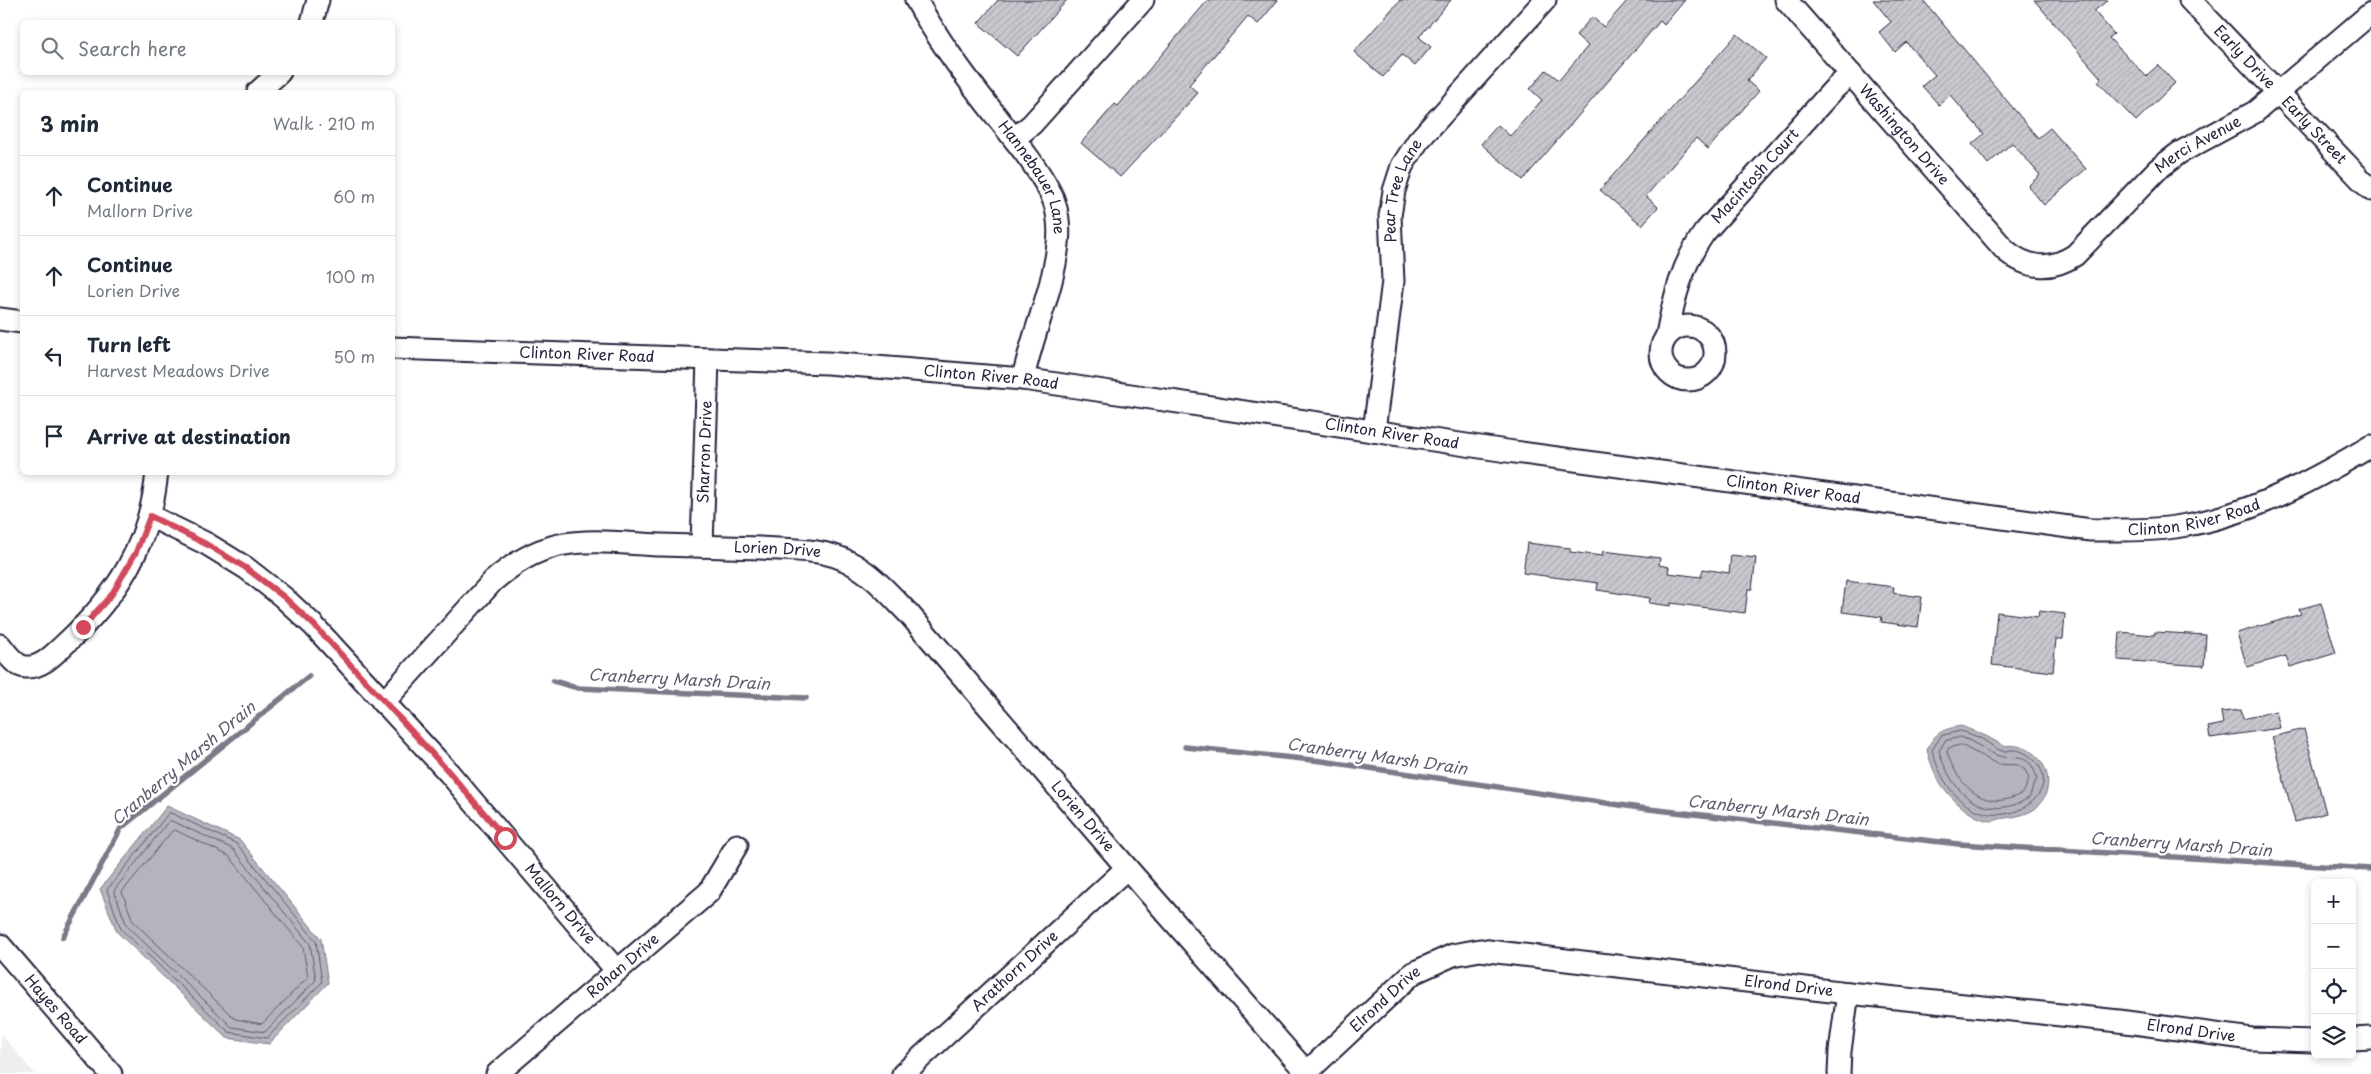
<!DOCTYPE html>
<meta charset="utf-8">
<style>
:root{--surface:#fff;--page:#f2f2f3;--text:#1f2937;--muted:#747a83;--line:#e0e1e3}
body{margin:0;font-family:"Playpen Sans",sans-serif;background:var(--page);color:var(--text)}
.controls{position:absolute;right:15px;bottom:15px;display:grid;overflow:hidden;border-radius:8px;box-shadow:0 2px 8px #0003}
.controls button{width:45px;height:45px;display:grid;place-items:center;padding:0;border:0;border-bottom:1px solid var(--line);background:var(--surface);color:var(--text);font:25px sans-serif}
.stop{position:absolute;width:15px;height:15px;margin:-11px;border:4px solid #d1495b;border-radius:50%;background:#fff}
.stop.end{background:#d1495b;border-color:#fff;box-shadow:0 1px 5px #0008}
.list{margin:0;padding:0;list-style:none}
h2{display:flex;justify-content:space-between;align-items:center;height:65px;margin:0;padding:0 20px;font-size:21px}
h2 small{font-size:16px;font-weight:400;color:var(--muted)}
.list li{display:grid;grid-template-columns:32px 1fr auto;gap:15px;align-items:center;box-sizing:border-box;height:80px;padding:0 20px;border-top:1px solid var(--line)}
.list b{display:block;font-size:19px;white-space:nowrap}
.list p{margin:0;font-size:16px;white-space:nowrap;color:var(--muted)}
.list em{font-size:16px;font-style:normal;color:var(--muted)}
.icon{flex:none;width:28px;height:28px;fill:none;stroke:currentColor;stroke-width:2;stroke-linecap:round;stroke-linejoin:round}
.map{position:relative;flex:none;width:2371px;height:1074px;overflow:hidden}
.search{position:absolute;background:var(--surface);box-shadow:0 2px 8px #0003;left:20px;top:20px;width:375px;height:55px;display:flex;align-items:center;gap:12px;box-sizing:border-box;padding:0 18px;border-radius:8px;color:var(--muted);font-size:19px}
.panel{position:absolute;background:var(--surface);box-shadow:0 2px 8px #0003;left:20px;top:90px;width:375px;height:385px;border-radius:8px}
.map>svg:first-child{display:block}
</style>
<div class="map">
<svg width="2371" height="1074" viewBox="0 0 2371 1074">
<defs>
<pattern id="building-hatch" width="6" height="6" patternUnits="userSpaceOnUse" patternTransform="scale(1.25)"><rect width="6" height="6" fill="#c8c8cf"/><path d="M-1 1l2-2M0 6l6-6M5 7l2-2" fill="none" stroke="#acacb3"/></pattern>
</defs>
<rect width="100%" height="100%" fill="#fff"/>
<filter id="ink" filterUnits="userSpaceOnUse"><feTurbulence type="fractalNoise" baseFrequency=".02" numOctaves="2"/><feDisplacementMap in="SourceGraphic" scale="10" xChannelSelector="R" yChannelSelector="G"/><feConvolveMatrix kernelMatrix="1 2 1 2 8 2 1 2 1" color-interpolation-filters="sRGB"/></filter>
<g filter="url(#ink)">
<path fill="#eeeef1" d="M 1,1034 L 35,1074 L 0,1074 Z"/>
<path fill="#b4b4bc" stroke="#7a7a88" d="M 1961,726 L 1986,736 L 2004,746 C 2038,740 2063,781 2037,807 C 2030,814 2015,817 2005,818 C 2001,818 1997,820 1994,821 C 1972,822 1944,793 1936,775 C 1932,767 1929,758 1927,750 C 1934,732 1944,729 1961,726 Z
M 167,806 L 240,840 L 321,939 L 328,983 L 269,1044 L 227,1038 L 117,932 L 100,889 Z"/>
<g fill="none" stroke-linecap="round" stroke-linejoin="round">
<path stroke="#5c5c6f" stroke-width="1" d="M 1961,731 C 1968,733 1976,736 1982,739 C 1989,743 1995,749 2002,751 C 2006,752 2010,749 2014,750 C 2021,750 2029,755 2034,760 C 2076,800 1964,864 1932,750 L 1941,736 Z
M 1961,737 C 1974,741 1984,750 1996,755 C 2013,762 2029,749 2037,778 L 2029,798 C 1984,824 1952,794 1939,751 L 1945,741 Z
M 1961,745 L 1997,764 L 2018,765 L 2025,770 L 2029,778 L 2024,792 C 1987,815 1958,787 1947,752 L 1949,748 Z
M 171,813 L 237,844 L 316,941 L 322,982 L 267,1038 L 229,1032 L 121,929 L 107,890 L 168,814 Z
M 169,821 L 172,821 L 233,849 L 310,944 L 316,980 L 265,1032 L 232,1027 L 127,926 L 114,891 Z
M 175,830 L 229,856 L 303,947 L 308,977 L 262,1024 L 235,1019 L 133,921 L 122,892 L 172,831 Z"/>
<path stroke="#7a7a88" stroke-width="5.5" d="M 553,681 L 578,688 L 806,698
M 1185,747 L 1322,761 L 1640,808 L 1959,844 L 2371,869
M 63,937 L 121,828 L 309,676"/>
</g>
<path fill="url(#building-hatch)" stroke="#22223b" d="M 998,0 L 1067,0 L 1017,56 L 978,23 Z
M 1208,0 L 1278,0 L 1258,24 L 1248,16 L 1189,85 L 1198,93 L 1120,177 L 1081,143 L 1115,104 L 1118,106 Z
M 1400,0 L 1451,0 L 1419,37 L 1431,47 L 1415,66 L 1402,55 L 1383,77 L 1354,52 Z
M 1628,0 L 1685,0 L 1664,25 L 1660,21 L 1523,180 L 1481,144 L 1498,125 L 1510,136 L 1542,100 L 1530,89 L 1546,70 L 1559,80 L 1588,46 L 1576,35 L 1592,17 L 1604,27 Z
M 1873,0 L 1923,0 L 2038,138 L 2050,128 L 2086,169 L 2044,205 L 2028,186 L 2040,175 L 2012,143 L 1988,164 L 1972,144 L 1984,134 L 1950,95 L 1939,105 L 1922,86 L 1935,75 L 1906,42 L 1895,52 L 1879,32 L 1891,22 Z
M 2034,0 L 2108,0 L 2094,11 L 2114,34 L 2109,38 L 2146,76 L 2158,65 L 2175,83 L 2136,121 L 2098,82 L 2101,78 Z
M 1737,34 L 1766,58 L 1747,81 L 1759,91 L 1708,149 L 1696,138 L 1646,196 L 1658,207 L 1642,225 L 1600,190 Z
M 1527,543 L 1570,548 L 1570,552 L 1602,556 L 1603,551 L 1660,558 L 1659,565 L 1669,567 L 1668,573 L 1701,577 L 1703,569 L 1729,573 L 1731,555 L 1756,558 L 1752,589 L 1748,589 L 1745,613 L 1671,603 L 1671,606 L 1649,603 L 1650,598 L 1597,590 L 1598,583 L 1523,573 Z
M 1846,581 L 1894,587 L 1893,593 L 1922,597 L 1918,627 L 1881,622 L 1882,617 L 1842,612 Z
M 2321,603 L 2336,653 L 2290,667 L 2286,656 L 2247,667 L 2237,633 L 2301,614 L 2299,609 Z
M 2039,611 L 2065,614 L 2063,639 L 2056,639 L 2053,672 L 1992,665 L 1997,612 L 2038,617 Z
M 2120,632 L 2154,635 L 2155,632 L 2206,635 L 2204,666 L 2118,660 Z
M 2241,710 L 2243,719 L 2276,711 L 2280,728 L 2210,738 L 2208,727 L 2223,724 L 2221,712 Z
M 2304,729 L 2326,813 L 2295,822 L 2272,737 Z"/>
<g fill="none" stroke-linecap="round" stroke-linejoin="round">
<g stroke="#22223b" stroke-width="25">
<g id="minor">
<path id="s1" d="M 916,0 C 938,40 965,76 993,112 C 1013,138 1035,163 1050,192 C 1058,207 1060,228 1058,244 C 1053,291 1032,334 1023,379"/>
<path id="s2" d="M 1786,0 L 2005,250 C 2027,269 2051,271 2075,255 L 2158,169 L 2179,153 L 2255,112 L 2371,13"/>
<path id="s3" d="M 2190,0 L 2371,190"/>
<path d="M 312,22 L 318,0"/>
<path d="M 258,92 L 280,72"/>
<path d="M 1014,139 L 1032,124 L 1143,0"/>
<path d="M 0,319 L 22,322"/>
<circle cx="1688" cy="353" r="27"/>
<path id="s4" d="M 1667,335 C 1674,297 1682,265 1704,233 L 1834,89 L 1851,74"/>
<path id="s5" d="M 392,348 L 827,363 L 1023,379 L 1507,451 L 2091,530 C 2119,530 2148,531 2175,527 C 2247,517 2310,482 2371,446"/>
<path id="s6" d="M 1374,431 L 1393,281 L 1390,216 L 1394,191 L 1402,166 L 1418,141 L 1545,0"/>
<path id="s7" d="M 150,516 L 207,544 L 246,568 L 283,597 L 313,625 L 449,773 L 616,970"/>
<path id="s8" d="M 702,546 L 708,359"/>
<path d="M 0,645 C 7,653 14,666 26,667 C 42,668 54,654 65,644 C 117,596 150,545 157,472"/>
<path id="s9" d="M 383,703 L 493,581 C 513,564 533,551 559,545 C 592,538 628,544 661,545 C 694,546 727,547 760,548 C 789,550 823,548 849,562 C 873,574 891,596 909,614 L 1127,868 L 1307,1073"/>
<path id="s10" d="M 0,945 L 111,1074"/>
<path d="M 2352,1039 L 2371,1038"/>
<path id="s11" d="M 497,1074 L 709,892 L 737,845"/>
<path id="s12" d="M 903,1074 L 1127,868"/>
<path id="s13" d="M 1305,1074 L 1413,973 L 1453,955 L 1480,950 L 1848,993 L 2119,1021 L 2252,1039 L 2315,1041"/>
<path d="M 1839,1074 L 1840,1051 L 1848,993"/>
</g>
</g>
<use href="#minor" stroke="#fff" stroke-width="21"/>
</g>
</g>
<g fill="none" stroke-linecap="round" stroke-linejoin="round" filter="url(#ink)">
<path stroke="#d1495b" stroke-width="6" d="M 83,627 L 112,594 L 136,552 L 150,516 L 206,544 L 246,568 L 284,597 L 314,625 L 449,772 L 505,838"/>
</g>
<g text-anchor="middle" stroke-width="4.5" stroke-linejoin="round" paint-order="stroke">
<g font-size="15" fill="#22223b" stroke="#fff">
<text dy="5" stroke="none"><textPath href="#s3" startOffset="79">Early Drive</textPath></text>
<text dy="5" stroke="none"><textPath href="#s3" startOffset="180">Early Street</textPath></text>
<text dy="5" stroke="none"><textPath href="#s2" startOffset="179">Washington Drive</textPath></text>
<text dy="5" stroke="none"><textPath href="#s2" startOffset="575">Merci Avenue</textPath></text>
<text dy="5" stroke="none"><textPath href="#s4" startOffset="186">Macintosh Court</textPath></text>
<text dy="5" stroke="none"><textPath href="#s1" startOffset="214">Hannebauer Lane</textPath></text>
<text dy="5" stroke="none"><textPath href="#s6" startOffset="244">Pear Tree Lane</textPath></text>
<text dy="5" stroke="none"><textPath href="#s5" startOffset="195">Clinton River Road</textPath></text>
<text dy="5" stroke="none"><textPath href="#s5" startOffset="600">Clinton River Road</textPath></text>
<text dy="5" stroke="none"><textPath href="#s5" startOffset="1005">Clinton River Road</textPath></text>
<text dy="5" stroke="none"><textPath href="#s8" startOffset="94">Sharron Drive</textPath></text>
<text dy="5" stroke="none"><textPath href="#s5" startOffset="1410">Clinton River Road</textPath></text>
<text dy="5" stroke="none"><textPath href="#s5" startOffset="1815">Clinton River Road</textPath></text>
<text dy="5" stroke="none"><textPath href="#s9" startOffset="459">Lorien Drive</textPath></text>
<text dy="5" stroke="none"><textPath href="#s9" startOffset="879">Lorien Drive</textPath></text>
<text dy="5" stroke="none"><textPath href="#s7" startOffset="570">Mallorn Drive</textPath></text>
<text dy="5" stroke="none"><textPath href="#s11" startOffset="166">Rohan Drive</textPath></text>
<text dy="5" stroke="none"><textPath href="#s12" startOffset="152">Arathorn Drive</textPath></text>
<text dy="5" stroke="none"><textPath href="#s13" startOffset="530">Elrond Drive</textPath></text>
<text dy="5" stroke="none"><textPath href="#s13" startOffset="110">Elrond Drive</textPath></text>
<text dy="5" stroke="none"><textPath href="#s10" startOffset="85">Hayes Road</textPath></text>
<text dy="5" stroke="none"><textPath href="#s13" startOffset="935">Elrond Drive</textPath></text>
</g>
<g font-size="16" font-style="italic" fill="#5c5c6f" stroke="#fff">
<text transform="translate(679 679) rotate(3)" y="6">Cranberry Marsh Drain</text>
<text transform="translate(1377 756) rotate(8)" y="6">Cranberry Marsh Drain</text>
<text transform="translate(183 763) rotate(-40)" y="6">Cranberry Marsh Drain</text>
<text transform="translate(1778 810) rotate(6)" y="6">Cranberry Marsh Drain</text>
<text transform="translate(2181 844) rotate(4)" y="6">Cranberry Marsh Drain</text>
</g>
</g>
</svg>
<div class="controls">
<button>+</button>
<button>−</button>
<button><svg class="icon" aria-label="locate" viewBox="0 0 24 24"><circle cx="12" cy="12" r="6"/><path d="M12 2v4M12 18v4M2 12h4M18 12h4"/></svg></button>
<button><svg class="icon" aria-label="layers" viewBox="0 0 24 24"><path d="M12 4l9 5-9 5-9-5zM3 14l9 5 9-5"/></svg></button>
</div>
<div class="stop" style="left:505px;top:838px"></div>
<div class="stop end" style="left:83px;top:627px"></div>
<div class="search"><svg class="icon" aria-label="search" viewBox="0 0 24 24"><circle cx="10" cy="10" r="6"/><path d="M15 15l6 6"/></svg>Search here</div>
<section class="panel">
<h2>3 min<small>Walk · 210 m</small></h2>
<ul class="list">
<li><svg class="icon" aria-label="ahead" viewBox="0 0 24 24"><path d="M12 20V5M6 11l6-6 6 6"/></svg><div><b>Continue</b><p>Mallorn Drive</p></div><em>60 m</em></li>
<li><svg class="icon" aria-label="ahead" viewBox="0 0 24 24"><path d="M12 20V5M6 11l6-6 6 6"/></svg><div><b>Continue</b><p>Lorien Drive</p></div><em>100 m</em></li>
<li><svg class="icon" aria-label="left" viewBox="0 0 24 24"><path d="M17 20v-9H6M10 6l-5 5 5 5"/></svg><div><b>Turn left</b><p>Harvest Meadows Drive</p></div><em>50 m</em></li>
<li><svg class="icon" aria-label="arrive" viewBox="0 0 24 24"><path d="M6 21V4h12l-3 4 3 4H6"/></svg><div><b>Arrive at destination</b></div></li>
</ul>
</section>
</div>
